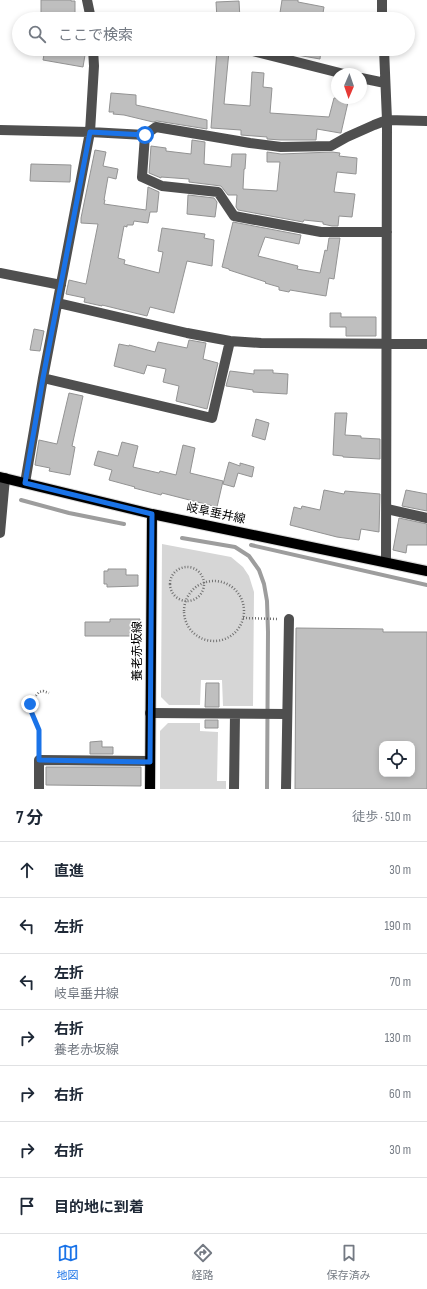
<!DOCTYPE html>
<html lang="ja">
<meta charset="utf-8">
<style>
:root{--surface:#fff;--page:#f2f2f3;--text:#1f2937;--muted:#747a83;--line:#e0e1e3;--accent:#1a73e8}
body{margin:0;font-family:"Sofia Sans Condensed","Noto Sans JP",sans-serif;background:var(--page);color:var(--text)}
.controls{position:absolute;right:12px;bottom:12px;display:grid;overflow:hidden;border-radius:8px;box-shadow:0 2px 6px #0003}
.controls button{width:36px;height:36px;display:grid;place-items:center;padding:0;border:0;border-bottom:1px solid var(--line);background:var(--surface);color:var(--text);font:20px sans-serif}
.compass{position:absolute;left:331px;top:68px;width:36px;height:36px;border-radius:50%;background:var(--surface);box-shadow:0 2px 6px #0003;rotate:182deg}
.stop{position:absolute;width:12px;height:12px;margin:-9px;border:3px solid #1a73e8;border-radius:50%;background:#fff}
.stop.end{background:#1a73e8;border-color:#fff;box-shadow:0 1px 4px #0008}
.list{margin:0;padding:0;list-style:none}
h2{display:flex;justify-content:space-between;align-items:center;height:52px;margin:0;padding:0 16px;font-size:17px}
h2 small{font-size:13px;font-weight:400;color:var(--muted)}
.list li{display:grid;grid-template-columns:26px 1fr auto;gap:12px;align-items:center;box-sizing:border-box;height:56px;padding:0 16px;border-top:1px solid var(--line)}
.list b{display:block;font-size:15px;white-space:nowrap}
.list p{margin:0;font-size:13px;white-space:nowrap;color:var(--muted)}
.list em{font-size:13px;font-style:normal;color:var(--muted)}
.icon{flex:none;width:22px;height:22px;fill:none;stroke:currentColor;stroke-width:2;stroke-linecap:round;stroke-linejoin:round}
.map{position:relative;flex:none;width:427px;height:789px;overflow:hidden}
.search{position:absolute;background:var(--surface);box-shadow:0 2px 6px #0003;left:12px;right:12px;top:12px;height:44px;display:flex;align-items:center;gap:10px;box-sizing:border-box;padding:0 14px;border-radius:22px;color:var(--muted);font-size:15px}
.sheet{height:444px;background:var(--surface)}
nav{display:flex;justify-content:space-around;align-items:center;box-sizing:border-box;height:56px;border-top:1px solid var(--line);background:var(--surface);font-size:11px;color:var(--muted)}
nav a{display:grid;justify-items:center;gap:2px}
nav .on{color:var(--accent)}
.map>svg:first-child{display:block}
</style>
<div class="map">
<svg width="427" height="789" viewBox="0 0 427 789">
<rect width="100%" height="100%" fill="#fff"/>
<path fill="#d6d6d6" d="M 162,544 L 231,557 L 243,567 L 249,576 L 254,592 L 253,706 L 223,706 L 222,680 L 201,680 L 200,705 L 169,705 L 161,697 Z
M 168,723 L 200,723 L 200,731 L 218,732 L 217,781 L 226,781 L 226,789 L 160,789 L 160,731 Z"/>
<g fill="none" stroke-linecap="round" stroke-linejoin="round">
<path stroke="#9d9d9d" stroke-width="4" d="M 21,500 L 69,513 L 124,524
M 182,538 L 235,547 L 249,556 L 259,570 L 264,584 L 267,601 L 268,632 L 267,789
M 251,545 L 427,585"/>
</g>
<path fill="#bfbfbf" stroke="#939393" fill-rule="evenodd" d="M 41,0 L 71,0 L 71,1 L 75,1 L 75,14 L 71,14 L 71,16 L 56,16 L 56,19 L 41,19 Z
M 282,0 L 298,0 L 298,2 L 324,7 L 322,19 L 279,19 Z
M 239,1 L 240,19 L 217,19 L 216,2 Z
M 45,49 L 86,49 L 83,67 L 43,60 Z
M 291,49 L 321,49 L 320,59 L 291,54 Z
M 217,50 L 229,51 L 224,104 L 250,106 L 252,72 L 264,73 L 263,87 L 272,88 L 270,113 L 329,117 L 334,98 L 349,98 L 341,133 L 340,133 L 317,129 L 316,140 L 281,140 L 267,139 L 267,137 L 241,135 L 241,130 L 211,128 Z
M 111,93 L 136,95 L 136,105 L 207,120 L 207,129 L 157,121 L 153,122 L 124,115 L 113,114 L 114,112 L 109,112 Z
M 192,140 L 205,142 L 204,164 L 231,167 L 232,154 L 246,154 L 245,169 L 244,169 L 243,189 L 277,191 L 280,162 L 267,162 L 267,152 L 281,154 L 332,152 L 340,153 L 339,156 L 357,158 L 356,174 L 337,172 L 334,192 L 355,194 L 352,217 L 339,216 L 338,226 L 332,226 L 323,224 L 323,222 L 304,220 L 303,222 L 238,210 L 236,207 L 237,195 L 228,195 L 221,186 L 189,182 L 189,179 L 161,177 L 161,178 L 149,173 L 151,146 L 166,148 L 166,151 L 191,154 Z
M 95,150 L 106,152 L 103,166 L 118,169 L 116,179 L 108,177 L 104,200 L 105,200 L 104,204 L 146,210 L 148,187 L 159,192 L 157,212 L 150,212 L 148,223 L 134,221 L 133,225 L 127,225 L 127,227 L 124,226 L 118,258 L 125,260 L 124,264 L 159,273 L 163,252 L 158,251 L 162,228 L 205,234 L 204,238 L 214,240 L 212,266 L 187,261 L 174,313 L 150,307 L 147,316 L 102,305 L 102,306 L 84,302 L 85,298 L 66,294 L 69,280 L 86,284 L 98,224 L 81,223 L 81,218 Z
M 31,164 L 71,165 L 70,182 L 30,181 Z
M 188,195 L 214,198 L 217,202 L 215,217 L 187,214 Z
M 233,222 L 301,235 L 299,244 L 265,237 L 258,256 L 298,266 L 297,269 L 320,273 L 325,250 L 327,251 L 329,238 L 340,238 L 334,279 L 329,278 L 326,296 L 290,290 L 289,292 L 279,290 L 279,287 L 265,283 L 266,282 L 229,270 L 229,269 L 222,267 Z
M 330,313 L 341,313 L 341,317 L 376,317 L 376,336 L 346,336 L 346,327 L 330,327 Z
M 34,329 L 44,331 L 40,351 L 30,350 Z
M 189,340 L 206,343 L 203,359 L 218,363 L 207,409 L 176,401 L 179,386 L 163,382 L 166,369 L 147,365 L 144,374 L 114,366 L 119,344 L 129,346 L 129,345 L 155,352 L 158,342 L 187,348 Z
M 254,370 L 273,370 L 273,373 L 288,374 L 287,394 L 253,392 L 253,390 L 226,386 L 230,371 L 254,374 Z
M 69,393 L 83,396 L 72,446 L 75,447 L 70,475 L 49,471 L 50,468 L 35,465 L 39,440 L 57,444 Z
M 335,413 L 347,413 L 345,435 L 361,436 L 361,438 L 380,439 L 380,459 L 343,457 L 343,456 L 333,455 Z
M 256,419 L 269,423 L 265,440 L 252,436 Z
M 122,442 L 138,446 L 133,467 L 159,473 L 160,471 L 176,475 L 183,445 L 195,448 L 190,473 L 223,481 L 217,507 L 162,493 L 161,495 L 134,488 L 135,487 L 109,480 L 112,470 L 94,465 L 98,451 L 118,456 Z
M 229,462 L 240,466 L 240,463 L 254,467 L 252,477 L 238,473 L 234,487 L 223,484 Z
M 324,490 L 344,494 L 345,491 L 380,494 L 379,532 L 361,529 L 359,540 L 337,537 L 290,525 L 294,507 L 301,509 L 302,506 L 320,510 Z
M 406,490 L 427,494 L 427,511 L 402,506 Z
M 399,518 L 427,524 L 427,545 L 407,545 L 406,553 L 393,550 Z
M 108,569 L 126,569 L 126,575 L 138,575 L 138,586 L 107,587 L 107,584 L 104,584 L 104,571 L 108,571 Z
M 110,619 L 140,619 L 140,633 L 136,633 L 136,636 L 85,636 L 85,622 L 110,622 Z
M 296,628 L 383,629 L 383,632 L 427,632 L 427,789 L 295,789 ZM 382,744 L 412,744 L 412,774 L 382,774 Z
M 206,683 L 219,683 L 219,707 L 205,707 Z
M 205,720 L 218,720 L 218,728 L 205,728 Z
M 102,741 L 102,747 L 113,747 L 113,754 L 90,754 L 90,742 Z
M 46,767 L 141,767 L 141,786 L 46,785 Z"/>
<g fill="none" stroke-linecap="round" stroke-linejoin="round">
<g stroke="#dbdbdb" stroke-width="12">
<path id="major" d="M 0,477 L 152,514 L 427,571
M 150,789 L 152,514"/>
</g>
<path stroke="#717171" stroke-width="2.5" stroke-dasharray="1 2" stroke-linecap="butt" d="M170 584a17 17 0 1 1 34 0a17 17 0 1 1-34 0Z
M184 611a30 30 0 1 1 60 0a30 30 0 1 1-60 0Z
M 243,618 L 278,619
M 39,749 L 39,730 L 31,711 L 30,703 L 39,692 L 43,691 L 49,693"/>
<path stroke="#4f4f4f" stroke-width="10" d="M 87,0 L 91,19
M 382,0 L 382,19
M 245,49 L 344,74
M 384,49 L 387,120 L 386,562
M 361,78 L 385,83
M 0,130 L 90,132 L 145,135 L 156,127 L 250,143 L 281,147 L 331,146 L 347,137 L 374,125 L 387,120 L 427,121
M 145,135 L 142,177 L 162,186 L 218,192 L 234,216 L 321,232 L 387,232
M 0,273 L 61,285
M 58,303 L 187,333 L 230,341 L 261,343 L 427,344
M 43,378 L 212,418 L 230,341
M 25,483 L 43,378 L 90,132 L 94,66 L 93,49
M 387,509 L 427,518
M 0,533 L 5,478
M 150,713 L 287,714
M 39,789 L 39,760 L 150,761
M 234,789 L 235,714
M 286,789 L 289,619"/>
<use href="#major" stroke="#000" stroke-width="10"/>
</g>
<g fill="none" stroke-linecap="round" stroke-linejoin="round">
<path stroke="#1a73e8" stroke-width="5" d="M 30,704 L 31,711 L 39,730 L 39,760 L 150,762 L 152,514 L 25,483 L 43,378 L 90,132 L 145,135"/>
</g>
<g text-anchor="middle" stroke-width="3" stroke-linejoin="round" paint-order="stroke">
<g font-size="12" fill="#000" stroke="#fff">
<text transform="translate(216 513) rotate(12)" y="4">岐阜垂井線</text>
<text transform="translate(137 651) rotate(-90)" y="4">養老赤坂線</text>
</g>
</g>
</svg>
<div class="controls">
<button><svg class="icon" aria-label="locate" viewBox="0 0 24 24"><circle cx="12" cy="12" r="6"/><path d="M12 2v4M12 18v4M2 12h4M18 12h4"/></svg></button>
</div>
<svg class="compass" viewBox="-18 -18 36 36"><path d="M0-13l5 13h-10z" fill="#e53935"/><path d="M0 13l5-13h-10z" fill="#747a83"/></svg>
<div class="stop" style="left:145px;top:135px"></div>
<div class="stop end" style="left:30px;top:704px"></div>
<div class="search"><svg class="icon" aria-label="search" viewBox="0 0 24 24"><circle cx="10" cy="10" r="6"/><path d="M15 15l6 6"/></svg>ここで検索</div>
</div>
<section class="sheet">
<h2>7 分<small>徒歩 · 510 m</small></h2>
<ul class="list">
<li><svg class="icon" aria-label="ahead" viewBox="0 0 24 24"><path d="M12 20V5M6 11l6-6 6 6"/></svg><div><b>直進</b></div><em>30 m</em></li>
<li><svg class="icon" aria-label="left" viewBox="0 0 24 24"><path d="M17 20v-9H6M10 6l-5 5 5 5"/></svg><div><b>左折</b></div><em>190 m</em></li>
<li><svg class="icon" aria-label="left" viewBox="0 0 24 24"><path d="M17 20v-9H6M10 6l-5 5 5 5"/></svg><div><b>左折</b><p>岐阜垂井線</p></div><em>70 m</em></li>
<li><svg class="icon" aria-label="right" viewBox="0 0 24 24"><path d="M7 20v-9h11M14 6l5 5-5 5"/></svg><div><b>右折</b><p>養老赤坂線</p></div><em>130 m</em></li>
<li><svg class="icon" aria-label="right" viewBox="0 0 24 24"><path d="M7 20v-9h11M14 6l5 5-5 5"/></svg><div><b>右折</b></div><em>60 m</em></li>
<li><svg class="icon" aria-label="right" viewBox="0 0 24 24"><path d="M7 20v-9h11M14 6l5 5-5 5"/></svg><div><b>右折</b></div><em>30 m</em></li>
<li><svg class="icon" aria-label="arrive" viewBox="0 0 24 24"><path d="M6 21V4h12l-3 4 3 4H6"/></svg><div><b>目的地に到着</b></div></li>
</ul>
</section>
<nav>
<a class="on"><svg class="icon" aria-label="map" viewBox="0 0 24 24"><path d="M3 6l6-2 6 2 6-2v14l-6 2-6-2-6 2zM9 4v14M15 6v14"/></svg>地図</a>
<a><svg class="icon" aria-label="directions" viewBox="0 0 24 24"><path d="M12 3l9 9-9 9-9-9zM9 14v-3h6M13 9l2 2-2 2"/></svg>経路</a>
<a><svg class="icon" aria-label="saved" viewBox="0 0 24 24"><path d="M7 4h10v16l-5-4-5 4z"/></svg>保存済み</a>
</nav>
